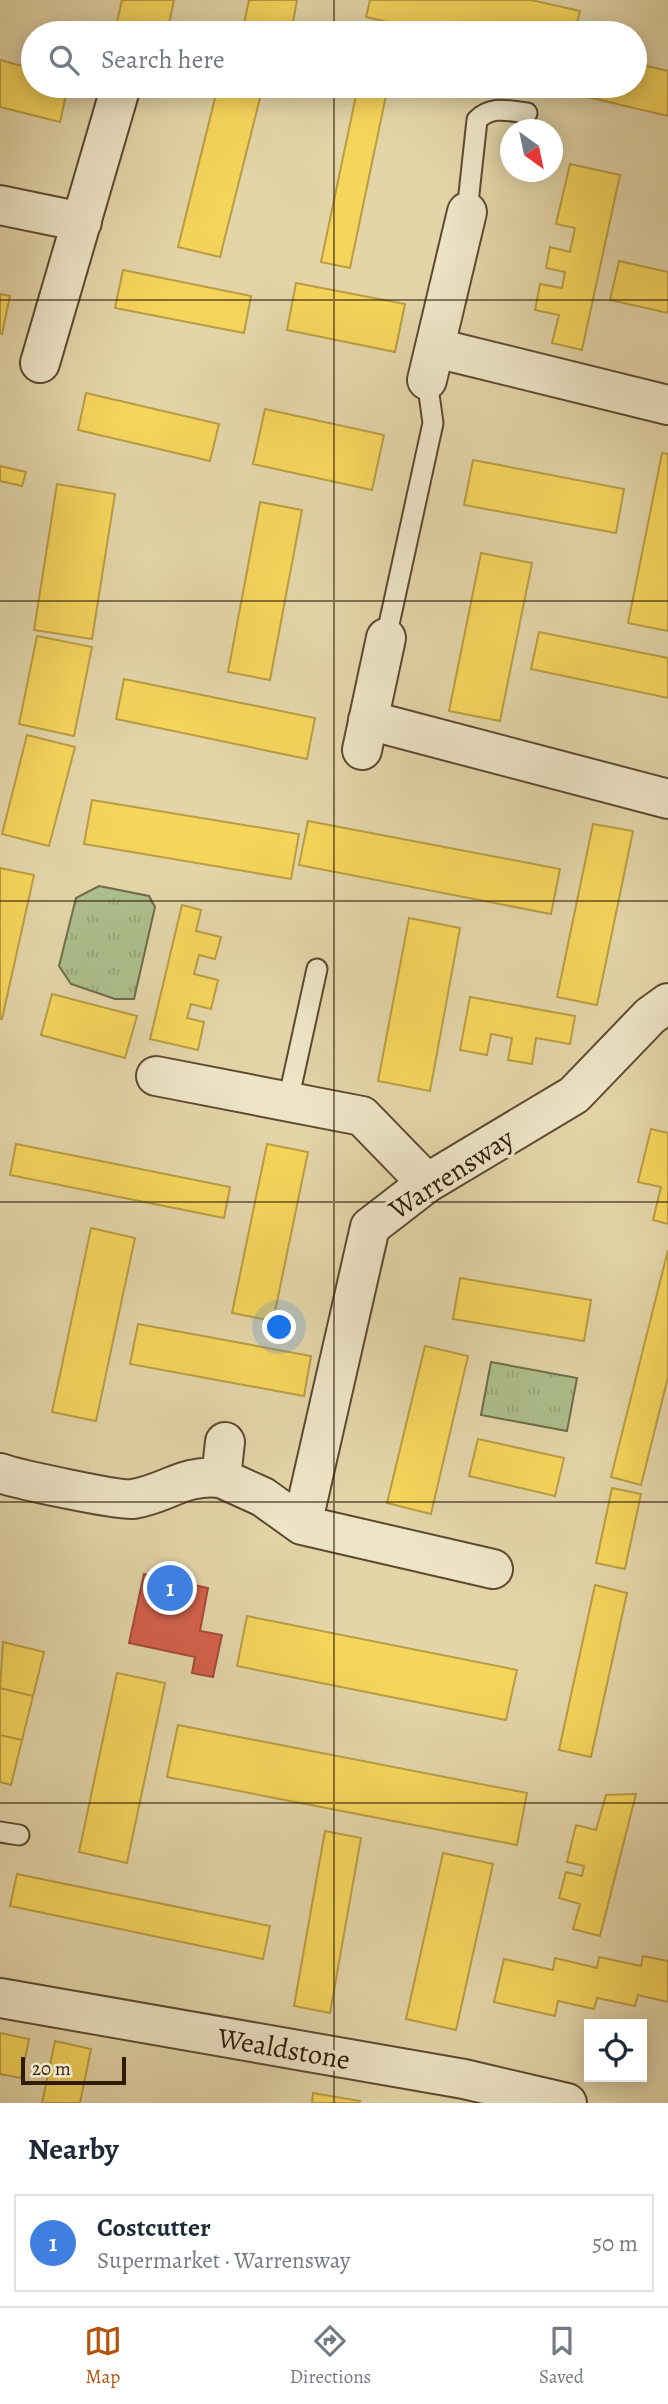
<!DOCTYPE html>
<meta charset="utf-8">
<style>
:root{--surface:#fff;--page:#f6f6f7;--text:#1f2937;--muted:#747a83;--line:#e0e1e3;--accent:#b45309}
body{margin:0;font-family:Alegreya,serif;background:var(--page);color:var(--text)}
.controls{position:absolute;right:21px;bottom:21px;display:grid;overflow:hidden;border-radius:0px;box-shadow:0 4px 18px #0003}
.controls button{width:63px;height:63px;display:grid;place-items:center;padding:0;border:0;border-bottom:2px solid var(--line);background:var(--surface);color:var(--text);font:35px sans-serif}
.compass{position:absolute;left:500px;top:119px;width:63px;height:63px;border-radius:50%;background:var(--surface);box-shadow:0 4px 18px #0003;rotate:147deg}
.scale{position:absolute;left:21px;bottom:18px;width:105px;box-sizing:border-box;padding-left:7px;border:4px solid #2f1b08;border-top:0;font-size:19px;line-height:24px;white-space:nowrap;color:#2f1b08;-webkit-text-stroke:5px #ede4c6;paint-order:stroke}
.you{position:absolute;left:280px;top:1328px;width:24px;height:24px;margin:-18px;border:5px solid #fff;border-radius:50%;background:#1a73e8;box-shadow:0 0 0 10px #1a73e833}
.badge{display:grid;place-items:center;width:46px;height:46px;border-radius:50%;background:var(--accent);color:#fff;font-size:23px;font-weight:700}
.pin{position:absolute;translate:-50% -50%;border:4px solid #fff;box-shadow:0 2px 7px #0006}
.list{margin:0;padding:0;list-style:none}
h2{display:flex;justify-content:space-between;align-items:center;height:91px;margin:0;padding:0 28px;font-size:30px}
h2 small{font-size:23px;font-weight:400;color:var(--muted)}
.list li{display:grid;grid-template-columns:46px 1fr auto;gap:21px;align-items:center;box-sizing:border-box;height:98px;margin:0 14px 14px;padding:0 14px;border:2px solid var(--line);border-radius:0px}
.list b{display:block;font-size:26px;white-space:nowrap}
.list p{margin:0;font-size:23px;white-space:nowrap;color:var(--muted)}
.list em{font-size:23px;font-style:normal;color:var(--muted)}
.icon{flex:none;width:38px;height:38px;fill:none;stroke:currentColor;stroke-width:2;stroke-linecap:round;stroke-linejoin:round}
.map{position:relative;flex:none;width:668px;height:2103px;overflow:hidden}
.search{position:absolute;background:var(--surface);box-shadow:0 4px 18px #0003;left:21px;right:21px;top:21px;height:77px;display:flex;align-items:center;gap:18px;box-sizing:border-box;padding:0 24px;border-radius:38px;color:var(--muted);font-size:26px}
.sheet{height:203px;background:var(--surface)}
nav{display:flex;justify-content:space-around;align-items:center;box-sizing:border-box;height:98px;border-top:2px solid var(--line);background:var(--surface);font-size:19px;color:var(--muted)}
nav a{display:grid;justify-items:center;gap:4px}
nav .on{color:var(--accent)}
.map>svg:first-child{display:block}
</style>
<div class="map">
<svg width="668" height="2103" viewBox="0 0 668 2103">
<defs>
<pattern id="grass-tufts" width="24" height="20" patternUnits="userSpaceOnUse" patternTransform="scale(1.75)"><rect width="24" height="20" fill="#adbe8c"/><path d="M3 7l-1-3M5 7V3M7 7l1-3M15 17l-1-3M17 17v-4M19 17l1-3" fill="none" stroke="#95a377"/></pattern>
</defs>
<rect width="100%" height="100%" fill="#e3d5a8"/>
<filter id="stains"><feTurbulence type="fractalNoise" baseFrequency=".00286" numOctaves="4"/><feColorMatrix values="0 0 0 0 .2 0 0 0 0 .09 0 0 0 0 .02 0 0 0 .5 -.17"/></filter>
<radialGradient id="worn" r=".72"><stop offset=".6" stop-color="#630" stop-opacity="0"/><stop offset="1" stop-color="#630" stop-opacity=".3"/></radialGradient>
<path fill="url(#grass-tufts)" stroke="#6e6c4a" stroke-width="2" d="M 99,886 L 149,896 L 155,907 L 134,999 L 115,999 L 71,984 L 59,966 L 76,898 Z
M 491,1362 L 577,1378 L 567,1431 L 481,1415 Z"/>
<path fill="#f6d55c" stroke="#ba9d43" stroke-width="2" d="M 122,0 L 174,0 L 167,33 L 115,30 Z
M 249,0 L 297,0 L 291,33 L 242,33 Z
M 370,0 L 531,0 L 580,11 L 574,33 L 435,33 L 366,17 Z
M 0,60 L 33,69 L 33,86 L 68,86 L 60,122 L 0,107 Z
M 635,63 L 668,71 L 668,116 L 579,95 L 581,86 L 635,86 Z
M 218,86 L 263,86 L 220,257 L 178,247 Z
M 358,86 L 388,86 L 350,268 L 321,262 Z
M 570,164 L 620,175 L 582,350 L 552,343 L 559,315 L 535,310 L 540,284 L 562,288 L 565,272 L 546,268 L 550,247 L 570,252 L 575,228 L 556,224 Z
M 619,261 L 668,272 L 668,313 L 610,300 Z
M 123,270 L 251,296 L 244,333 L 115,308 Z
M 296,283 L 405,304 L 395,352 L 287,330 Z
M 0,294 L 10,296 L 2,334 L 0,333 Z
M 86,393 L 219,424 L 210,461 L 78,430 Z
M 265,409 L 384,435 L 372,490 L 253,464 Z
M 662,453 L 668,454 L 668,631 L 628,623 Z
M 473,460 L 624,489 L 616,533 L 464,505 Z
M 0,466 L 26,472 L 22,486 L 0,481 Z
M 57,484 L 115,494 L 92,639 L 34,630 Z
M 260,502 L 302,510 L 270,680 L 228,672 Z
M 481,553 L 532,563 L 500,721 L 449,711 Z
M 539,632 L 668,658 L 668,698 L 531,669 Z
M 37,636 L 92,647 L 74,736 L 19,724 Z
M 124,679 L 315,718 L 307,759 L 116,719 Z
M 27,735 L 75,747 L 49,846 L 2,834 Z
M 92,800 L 299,834 L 291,879 L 84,844 Z
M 308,821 L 560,869 L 551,914 L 299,865 Z
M 593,824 L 633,831 L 597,1005 L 557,997 Z
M 0,868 L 34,875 L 2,1019 L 0,1019 Z
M 182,905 L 201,910 L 196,931 L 221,937 L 215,959 L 199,955 L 194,974 L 218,980 L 211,1009 L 191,1004 L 187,1018 L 204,1022 L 198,1050 L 150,1039 Z
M 409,918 L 460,928 L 430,1091 L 378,1081 Z
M 52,994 L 137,1016 L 125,1058 L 41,1035 Z
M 470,997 L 575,1016 L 570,1044 L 536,1038 L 532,1064 L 508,1060 L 512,1038 L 491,1034 L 487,1055 L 460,1050 Z
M 651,1129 L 668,1133 L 668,1224 L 653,1220 L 661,1187 L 638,1182 Z
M 16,1144 L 230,1187 L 224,1218 L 10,1175 Z
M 267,1144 L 308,1152 L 273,1321 L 232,1313 Z
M 91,1228 L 135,1238 L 96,1421 L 52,1412 Z
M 668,1250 L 668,1377 L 641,1485 L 611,1477 Z
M 460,1278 L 591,1300 L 584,1341 L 453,1319 Z
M 138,1324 L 311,1356 L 304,1396 L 130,1364 Z
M 425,1346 L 468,1356 L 431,1514 L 387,1503 Z
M 478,1439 L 564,1458 L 555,1496 L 469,1476 Z
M 612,1488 L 641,1494 L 625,1569 L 596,1563 Z
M 595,1585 L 627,1593 L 591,1757 L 559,1750 Z
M 247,1616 L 517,1670 L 506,1720 L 237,1666 Z
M 3,1642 L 44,1652 L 33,1696 L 0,1688 Z
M 117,1673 L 165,1683 L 127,1863 L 79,1852 Z
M 0,1688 L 33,1696 L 22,1740 L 0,1735 Z
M 178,1725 L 527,1793 L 517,1845 L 167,1777 Z
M 0,1735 L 22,1740 L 11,1785 L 0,1782 Z
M 636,1794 L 600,1936 L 573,1929 L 580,1904 L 559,1898 L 566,1872 L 582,1876 L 584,1866 L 567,1862 L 576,1825 L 596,1830 L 606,1795 Z
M 325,1831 L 361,1838 L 330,2013 L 294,2006 Z
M 443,1853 L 493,1864 L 456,2030 L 406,2019 Z
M 17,1874 L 270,1926 L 263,1959 L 10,1906 Z
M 643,1956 L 668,1961 L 668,2002 L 638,1995 L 635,2006 L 597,1998 L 594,2009 L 558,2001 L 555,2016 L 494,2002 L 504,1959 L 553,1970 L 555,1958 L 597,1968 L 599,1957 L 641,1966 Z
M 0,2033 L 29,2039 L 21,2078 L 0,2074 Z
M 55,2041 L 91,2049 L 80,2103 L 42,2103 Z
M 313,2093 L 360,2101 L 359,2103 L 312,2103 Z"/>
<path fill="#d6604d" stroke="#a44b38" stroke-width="2" d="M 144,1574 L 208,1588 L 200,1631 L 222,1635 L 213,1677 L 192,1673 L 195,1657 L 129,1643 Z"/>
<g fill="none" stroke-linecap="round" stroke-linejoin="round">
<g stroke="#5c4a30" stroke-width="23">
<path id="lane" d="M 467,212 L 477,120 C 492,105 508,111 527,113
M 386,638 L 433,423 L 427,380
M 288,1101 L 317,969
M 0,1832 L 19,1835"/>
</g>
<g stroke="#5c4a30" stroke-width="42">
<path id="street" d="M 0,205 L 82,222
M 436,348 L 668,405
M 40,363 L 121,86
M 427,380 L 467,212
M 368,720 L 668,799
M 362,750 L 386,638
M 156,1076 L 362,1116 L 427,1183
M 225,1442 L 221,1478 L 263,1497 L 302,1525 L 493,1569
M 0,1473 C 17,1479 119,1501 133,1499 C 169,1493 182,1474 221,1478
M 302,1525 L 370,1227 L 427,1183 L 574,1095 L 650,1016 L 668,1003
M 0,1998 L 464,2079 L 567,2103"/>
</g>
<use href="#lane" stroke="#ede4c6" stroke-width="19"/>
<use href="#street" stroke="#ede4c6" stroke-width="38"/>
</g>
<path fill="none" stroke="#2f1b08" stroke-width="2" stroke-opacity="0.55" d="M 334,0 L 334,33M 334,86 L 334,2103M 0,300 L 668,300M 0,601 L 668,601M 0,901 L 668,901M 0,1202 L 668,1202M 0,1502 L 668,1502M 0,1803 L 668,1803"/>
<g text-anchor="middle" stroke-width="7" stroke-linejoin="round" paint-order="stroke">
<g font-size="28" fill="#2f1b08" stroke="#ede4c6">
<text transform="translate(451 1173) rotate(-33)" y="10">Warrensway</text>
<text transform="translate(284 2048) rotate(10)" y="10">Wealdstone</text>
</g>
</g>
<rect width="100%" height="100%" filter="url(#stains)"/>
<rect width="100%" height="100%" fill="url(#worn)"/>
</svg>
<div class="controls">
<button><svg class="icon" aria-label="locate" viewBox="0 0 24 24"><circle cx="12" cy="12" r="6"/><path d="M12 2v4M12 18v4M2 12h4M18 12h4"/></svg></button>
</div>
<svg class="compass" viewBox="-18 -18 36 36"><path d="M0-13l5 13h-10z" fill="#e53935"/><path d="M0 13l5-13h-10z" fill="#747a83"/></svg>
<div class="scale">20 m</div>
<div class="you"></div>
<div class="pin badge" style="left:170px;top:1588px;background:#3f7fe0">1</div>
<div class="search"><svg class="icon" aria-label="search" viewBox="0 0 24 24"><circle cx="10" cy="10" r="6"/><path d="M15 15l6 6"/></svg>Search here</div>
</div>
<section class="sheet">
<h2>Nearby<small></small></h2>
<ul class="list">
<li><span class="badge" style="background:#3f7fe0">1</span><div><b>Costcutter</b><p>Supermarket · Warrensway</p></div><em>50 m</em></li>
</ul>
</section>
<nav>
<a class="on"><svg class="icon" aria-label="map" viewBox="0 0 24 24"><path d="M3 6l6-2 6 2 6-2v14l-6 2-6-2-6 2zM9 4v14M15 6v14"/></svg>Map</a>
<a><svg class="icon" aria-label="directions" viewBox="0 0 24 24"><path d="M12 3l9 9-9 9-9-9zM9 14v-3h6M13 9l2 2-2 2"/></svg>Directions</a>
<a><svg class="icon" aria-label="saved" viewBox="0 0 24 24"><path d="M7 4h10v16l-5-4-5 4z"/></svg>Saved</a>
</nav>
